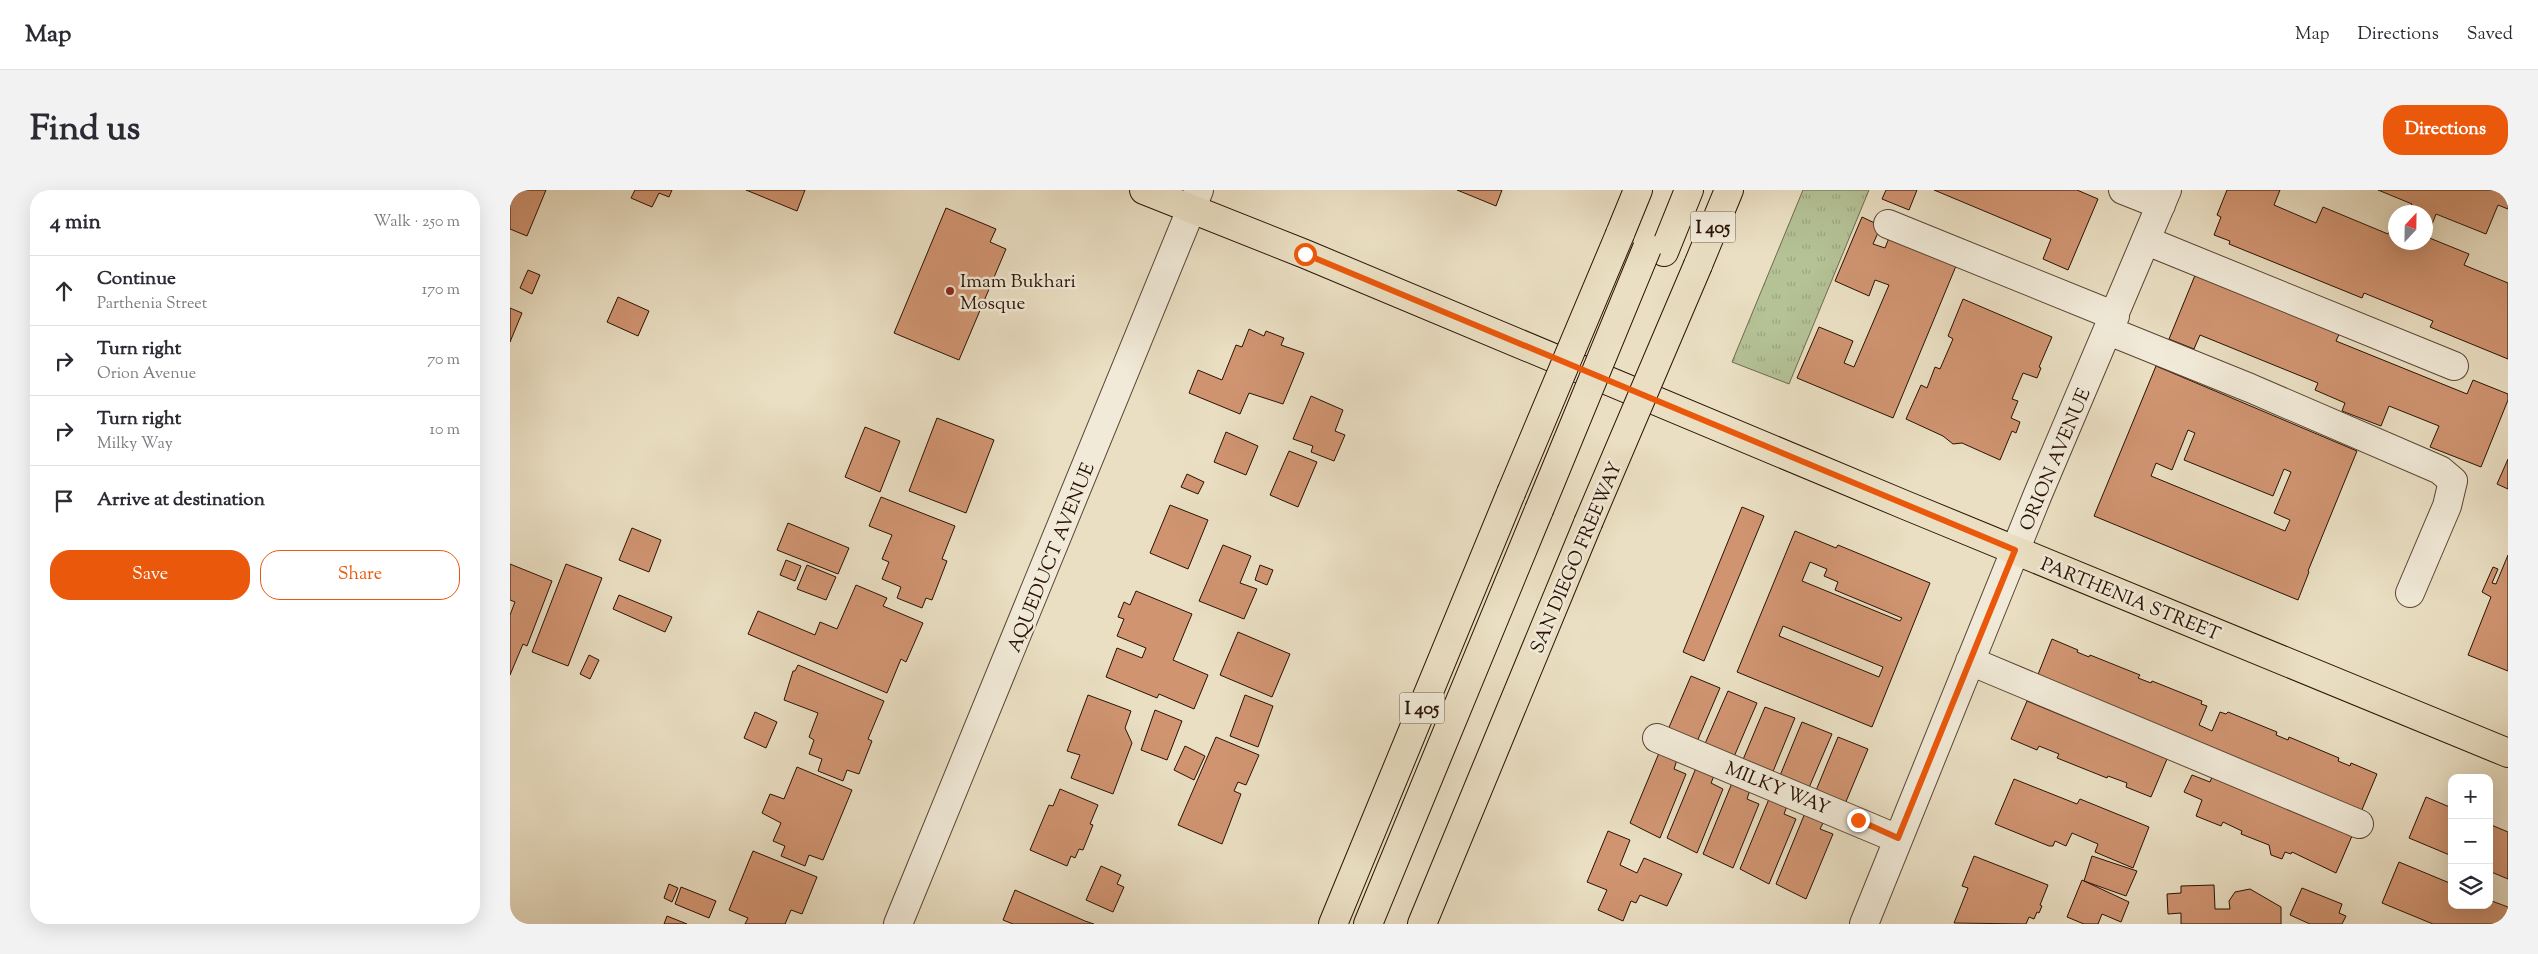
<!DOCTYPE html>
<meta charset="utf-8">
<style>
:root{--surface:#fff;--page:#f2f2f3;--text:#2b2b33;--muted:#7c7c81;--line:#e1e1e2;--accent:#ea580c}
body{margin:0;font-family:"Sorts Mill Goudy",serif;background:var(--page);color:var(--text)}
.controls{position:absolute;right:15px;bottom:15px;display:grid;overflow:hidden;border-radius:10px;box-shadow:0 5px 20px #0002}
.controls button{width:45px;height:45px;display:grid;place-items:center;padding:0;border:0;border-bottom:1px solid var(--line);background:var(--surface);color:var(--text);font:25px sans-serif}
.compass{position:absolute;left:1878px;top:15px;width:45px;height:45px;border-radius:50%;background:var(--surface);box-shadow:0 5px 20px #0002;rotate:22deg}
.stop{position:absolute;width:15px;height:15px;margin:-11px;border:4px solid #ea580c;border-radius:50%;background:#fff}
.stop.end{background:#ea580c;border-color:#fff;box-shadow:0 1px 5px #0008}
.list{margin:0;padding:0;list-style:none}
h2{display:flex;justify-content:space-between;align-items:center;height:65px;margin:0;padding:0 20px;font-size:21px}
h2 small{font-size:16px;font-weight:400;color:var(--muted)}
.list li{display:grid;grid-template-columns:32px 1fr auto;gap:15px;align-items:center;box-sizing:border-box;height:70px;padding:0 20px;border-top:1px solid var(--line)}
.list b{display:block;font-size:19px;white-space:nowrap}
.list p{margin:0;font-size:16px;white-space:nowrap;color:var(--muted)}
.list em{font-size:16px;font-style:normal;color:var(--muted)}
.actions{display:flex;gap:10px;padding:15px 20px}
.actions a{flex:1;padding:11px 0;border:1px solid var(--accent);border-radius:20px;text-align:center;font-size:18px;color:var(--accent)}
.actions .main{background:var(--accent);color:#fff}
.icon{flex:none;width:28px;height:28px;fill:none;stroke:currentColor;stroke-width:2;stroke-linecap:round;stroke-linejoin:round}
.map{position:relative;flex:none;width:1998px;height:734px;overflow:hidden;border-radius:20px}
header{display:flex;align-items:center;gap:30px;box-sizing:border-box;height:70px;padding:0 25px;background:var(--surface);border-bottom:1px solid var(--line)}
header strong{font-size:24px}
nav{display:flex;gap:28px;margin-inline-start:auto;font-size:18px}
.intro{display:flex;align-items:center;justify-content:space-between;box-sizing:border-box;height:120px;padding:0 30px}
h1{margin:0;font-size:35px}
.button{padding:12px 22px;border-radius:20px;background:var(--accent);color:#fff;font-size:18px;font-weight:700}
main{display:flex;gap:30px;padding:0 30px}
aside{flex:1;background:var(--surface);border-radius:20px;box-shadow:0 5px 20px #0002}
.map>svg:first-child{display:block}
</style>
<header>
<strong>Map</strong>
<nav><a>Map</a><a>Directions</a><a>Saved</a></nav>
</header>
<div class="intro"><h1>Find us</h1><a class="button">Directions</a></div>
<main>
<aside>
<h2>4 min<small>Walk · 250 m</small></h2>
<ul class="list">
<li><svg class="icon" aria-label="ahead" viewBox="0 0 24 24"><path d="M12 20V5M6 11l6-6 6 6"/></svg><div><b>Continue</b><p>Parthenia Street</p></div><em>170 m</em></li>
<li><svg class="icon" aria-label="right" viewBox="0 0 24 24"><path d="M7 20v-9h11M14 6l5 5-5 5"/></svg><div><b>Turn right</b><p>Orion Avenue</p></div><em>70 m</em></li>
<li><svg class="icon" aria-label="right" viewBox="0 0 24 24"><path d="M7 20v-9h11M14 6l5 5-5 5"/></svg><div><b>Turn right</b><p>Milky Way</p></div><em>10 m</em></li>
<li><svg class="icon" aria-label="arrive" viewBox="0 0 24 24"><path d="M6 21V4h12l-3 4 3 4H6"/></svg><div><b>Arrive at destination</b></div></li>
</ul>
<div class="actions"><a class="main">Save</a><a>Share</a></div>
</aside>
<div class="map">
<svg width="1998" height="734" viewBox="0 0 1998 734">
<defs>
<pattern id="grass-tufts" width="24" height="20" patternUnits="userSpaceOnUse" patternTransform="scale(1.25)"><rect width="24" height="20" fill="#b4c296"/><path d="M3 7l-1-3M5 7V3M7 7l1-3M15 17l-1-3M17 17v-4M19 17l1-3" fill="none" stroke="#9ba680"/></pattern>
</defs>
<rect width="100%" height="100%" fill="#eadfc3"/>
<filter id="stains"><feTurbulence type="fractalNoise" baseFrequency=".004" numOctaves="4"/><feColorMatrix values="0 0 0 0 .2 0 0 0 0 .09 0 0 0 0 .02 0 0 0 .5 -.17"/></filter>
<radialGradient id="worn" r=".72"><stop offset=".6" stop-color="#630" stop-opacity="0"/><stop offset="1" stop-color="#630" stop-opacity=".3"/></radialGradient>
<path fill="url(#grass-tufts)" stroke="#6f6a4c" d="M 1293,0 L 1359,0 L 1279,194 L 1222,172 Z"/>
<path fill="#d09471" stroke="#2a1203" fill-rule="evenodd" d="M 5,0 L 36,0 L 17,46 L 0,39 L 0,3 L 3,4 Z
M 125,0 L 162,0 L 159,7 L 149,3 L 142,17 L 121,8 Z
M 236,0 L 295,0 L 287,21 Z
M 947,0 L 992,0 L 986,16 Z
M 1376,0 L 1407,0 L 1399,20 L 1372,9 Z
M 1424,0 L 1567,0 L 1588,9 L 1558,80 L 1533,69 L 1541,49 Z
M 1717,0 L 1770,0 L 1764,15 L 1806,33 L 1813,17 L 1878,44 L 1883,32 L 1886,33 L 1886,52 L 1916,52 L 1916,22 L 1898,22 L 1902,14 L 1868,0 L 1998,0 L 1998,19 L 1988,15 L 1976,44 L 1926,24 L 1917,47 L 1959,64 L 1954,75 L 1998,93 L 1998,169 L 1920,137 L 1923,131 L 1854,103 L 1852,108 L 1719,54 L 1720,51 L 1704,45 L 1711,27 L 1707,25 Z
M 436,18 L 486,39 L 480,52 L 496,59 L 449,170 L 384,143 Z
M 1352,27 L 1371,36 L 1363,54 L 1375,58 L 1379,48 L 1446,76 L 1383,228 L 1287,188 L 1309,137 L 1343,151 L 1334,173 L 1344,177 L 1379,95 L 1365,90 L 1359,106 L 1325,91 Z
M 18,80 L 30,85 L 22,104 L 10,98 Z
M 1686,83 L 1831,140 L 1826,151 L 1957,204 L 1963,190 L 1998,204 L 1998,210 L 1971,277 L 1920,257 L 1929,236 L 1879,216 L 1871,236 L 1832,221 L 1835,213 L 1805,200 L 1808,193 L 1690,145 L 1684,159 L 1659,149 Z
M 108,107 L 139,121 L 128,146 L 97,132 Z
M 1453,109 L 1542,147 L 1529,177 L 1531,178 L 1527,188 L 1513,183 L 1502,209 L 1508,211 L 1501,228 L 1510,232 L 1506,243 L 1502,241 L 1490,270 L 1452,253 L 1443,254 L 1433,246 L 1396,229 L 1411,195 L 1417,198 L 1425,177 L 1430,179 L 1443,149 L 1438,146 Z
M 0,118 L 12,123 L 0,152 Z
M 739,139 L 754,146 L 756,141 L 774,148 L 771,155 L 794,163 L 773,214 L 739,203 L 730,224 L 679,203 L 688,180 L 712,190 L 726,155 L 732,157 Z
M 1646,176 L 1847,261 L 1798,381 L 1799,382 L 1788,410 L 1584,326 ZM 1678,240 L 1685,243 L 1674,270 L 1763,306 L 1774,279 L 1781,282 L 1764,323 L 1780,330 L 1775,341 L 1641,286 L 1646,273 L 1662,280 Z
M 801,206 L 833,220 L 825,241 L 835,245 L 824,271 L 801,262 L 803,256 L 783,249 Z
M 427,228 L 484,250 L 456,323 L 399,301 Z
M 355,237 L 390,251 L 370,302 L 335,287 Z
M 716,242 L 748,256 L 736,285 L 704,272 Z
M 779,261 L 807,272 L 788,317 L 760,305 Z
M 1998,269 L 1998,299 L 1987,294 Z
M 677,284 L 694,292 L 688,304 L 671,297 Z
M 371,307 L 445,336 L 432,369 L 437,371 L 422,410 L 416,408 L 412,418 L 387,408 L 391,397 L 372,389 L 379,372 L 372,369 L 382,345 L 359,336 Z
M 660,315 L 698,330 L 678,379 L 640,363 Z
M 1232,317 L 1254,326 L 1194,471 L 1173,462 Z
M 278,333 L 339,358 L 328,384 L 267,360 Z
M 122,338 L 151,350 L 139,382 L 109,370 Z
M 1285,341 L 1326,358 L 1328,355 L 1420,393 L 1362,537 L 1227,482 ZM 1300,372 L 1317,379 L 1314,386 L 1328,392 L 1325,400 L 1392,428 L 1390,431 L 1292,391 ZM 1273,436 L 1373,477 L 1369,487 L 1269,446 Z
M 713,355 L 741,366 L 730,393 L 747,399 L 734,429 L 689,411 Z
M 1998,365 L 1998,481 L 1958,465 L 1981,407 L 1972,402 L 1983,377 L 1988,379 L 1982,393 L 1986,394 Z
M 276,370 L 291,376 L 285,391 L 270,385 Z
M 0,374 L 42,391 L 17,456 L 13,454 L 0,485 L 0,425 L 5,412 L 0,410 Z
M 56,374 L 92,388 L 58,476 L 22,462 Z
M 297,375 L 326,387 L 316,410 L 287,399 Z
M 750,375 L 763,380 L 757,395 L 745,390 Z
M 346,395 L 377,408 L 373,416 L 413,433 L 396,472 L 391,469 L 377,503 L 238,444 L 248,421 L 305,445 L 310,432 L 327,439 Z
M 626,401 L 682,424 L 663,470 L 698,485 L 684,519 L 649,504 L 647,508 L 596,487 L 607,458 L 632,468 L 636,458 L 607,446 L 614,429 L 608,427 L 614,412 L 620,415 Z
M 109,405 L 162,427 L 155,442 L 103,419 Z
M 728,442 L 780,464 L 762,507 L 710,485 Z
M 1542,449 L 1568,460 L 1567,462 L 1579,467 L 1580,465 L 1630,485 L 1628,488 L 1641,493 L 1642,491 L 1692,511 L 1691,514 L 1697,516 L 1689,535 L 1702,541 L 1710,522 L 1716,524 L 1718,522 L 1767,542 L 1766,545 L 1778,550 L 1779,547 L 1829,568 L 1828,571 L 1840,576 L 1841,573 L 1867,584 L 1851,622 L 1527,487 Z
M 79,465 L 89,470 L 80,489 L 70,484 Z
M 288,475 L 374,511 L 358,549 L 362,551 L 349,584 L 337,580 L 333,591 L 308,581 L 312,569 L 299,564 L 304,550 L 299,547 L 308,523 L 274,510 L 283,481 L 285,481 Z
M 1181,486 L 1210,498 L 1186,554 L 1157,542 Z
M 1218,501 L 1247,513 L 1223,569 L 1194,556 Z
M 578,505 L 621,521 L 615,538 L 622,553 L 603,604 L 561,588 L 570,565 L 557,561 Z
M 735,505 L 763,516 L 748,557 L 720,546 Z
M 1517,511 L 1657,569 L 1641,607 L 1616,597 L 1617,593 L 1598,586 L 1597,588 L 1547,568 L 1549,564 L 1529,556 L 1527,560 L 1501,549 Z
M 1255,517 L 1285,528 L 1262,584 L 1232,572 Z
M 645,520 L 672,531 L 657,570 L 631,560 Z
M 245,522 L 267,532 L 256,558 L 234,548 Z
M 1292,532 L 1322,544 L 1298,600 L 1269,588 Z
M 706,547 L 749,565 L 736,595 L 728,592 L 724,601 L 731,604 L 712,654 L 668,635 Z
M 1328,547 L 1358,559 L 1335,614 L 1305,603 Z
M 675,556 L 695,566 L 684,590 L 664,580 Z
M 1149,563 L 1167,570 L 1164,579 L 1176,584 L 1150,648 L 1120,633 Z
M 287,577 L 342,600 L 313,670 L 299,665 L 295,676 L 271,666 L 275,656 L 263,651 L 271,633 L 252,623 L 260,604 L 274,609 Z
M 1186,578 L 1204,586 L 1201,593 L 1213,599 L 1187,663 L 1157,648 Z
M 1682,585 L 1700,592 L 1702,587 L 1842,646 L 1826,683 L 1782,662 L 1781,664 L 1775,662 L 1772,669 L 1761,665 L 1759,655 L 1731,644 L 1732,641 L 1713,632 L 1711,636 L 1686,626 L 1692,610 L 1674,602 Z
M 1504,589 L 1567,614 L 1570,609 L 1639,637 L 1623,678 L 1585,662 L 1588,654 L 1562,643 L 1556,656 L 1545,651 L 1543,656 L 1539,656 L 1485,634 Z
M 1222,593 L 1240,600 L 1237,609 L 1249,614 L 1223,678 L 1193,664 Z
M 550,599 L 588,615 L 580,634 L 583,635 L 573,660 L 569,659 L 565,668 L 561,666 L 557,676 L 520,660 L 539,615 L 543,616 Z
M 1916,607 L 1942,618 L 1942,666 L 1899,648 Z
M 1259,609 L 1277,616 L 1274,624 L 1286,629 L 1259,694 L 1230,679 Z
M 1295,623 L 1314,631 L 1310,639 L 1323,644 L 1296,709 L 1266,694 Z
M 1979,634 L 1998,642 L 1998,689 L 1979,681 Z
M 1098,641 L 1120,650 L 1110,675 L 1127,683 L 1134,668 L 1172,684 L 1157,716 L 1130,705 L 1126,713 L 1121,711 L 1113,731 L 1088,720 L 1097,700 L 1077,692 Z
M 243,661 L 307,687 L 292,724 L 281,720 L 275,734 L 235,734 L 238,728 L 219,720 Z
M 1464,666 L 1538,695 L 1530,715 L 1532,716 L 1529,723 L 1527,722 L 1524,729 L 1519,727 L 1516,734 L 1444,733 L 1458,698 L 1452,696 Z
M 1582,666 L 1627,681 L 1616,706 L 1574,691 Z
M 1889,672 L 1942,694 L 1942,715 L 1979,715 L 1979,710 L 1998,717 L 1998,734 L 1923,734 L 1872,713 Z
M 591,676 L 611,685 L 607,694 L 614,697 L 603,722 L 576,710 Z
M 1572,690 L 1619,712 L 1611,732 L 1592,724 L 1588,734 L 1574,734 L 1557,727 Z
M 159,694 L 168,698 L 162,712 L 154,708 Z
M 1704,695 L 1705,719 L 1720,719 L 1719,711 L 1725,702 L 1740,699 L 1771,717 L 1771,734 L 1671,734 L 1671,723 L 1658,724 L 1657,704 L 1671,703 L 1671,696 Z
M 171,697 L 206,711 L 199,728 L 165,714 Z
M 1792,698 L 1832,714 L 1829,723 L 1836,726 L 1832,734 L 1800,734 L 1780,725 Z
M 505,700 L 575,731 L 584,734 L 503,734 L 493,730 Z
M 157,726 L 177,734 L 154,734 Z"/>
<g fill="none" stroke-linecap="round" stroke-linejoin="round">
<g stroke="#5a4533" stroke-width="30">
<path id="minor" d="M 1613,0 L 1651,15
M 1378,34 L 1605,126
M 1637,51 L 1944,176
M 1599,141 L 1740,198 L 1930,280 L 1943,291 L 1937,316 L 1900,403
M 1460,471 L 1849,634
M 1147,548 L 1388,649
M 388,734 L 689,0
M 1354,734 L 1528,304 L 1657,0"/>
</g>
<g stroke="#2a1203" stroke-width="30">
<path id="major" d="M 634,0 L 795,64 L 1395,315 L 1998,563"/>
</g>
<g stroke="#2a1203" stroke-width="30">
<path id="highway" d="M 1110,44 L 1128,0
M 1154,62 L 1179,0
M 1188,75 L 1219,0
M 823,734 L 1001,303
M 858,734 L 1029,320
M 912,734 L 1078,333"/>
</g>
<use href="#minor" stroke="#f1ead8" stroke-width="28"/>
<use href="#major" stroke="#eadfc3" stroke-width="28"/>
<use href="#highway" stroke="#eadfc3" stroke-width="28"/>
<g stroke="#2a1203" stroke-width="30" stroke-linecap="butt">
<path id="highway-bridge" d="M 1001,303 L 1110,44
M 1029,320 L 1137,58
M 1078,333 L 1188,75"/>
</g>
<use href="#highway-bridge" stroke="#eadfc3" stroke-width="28"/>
</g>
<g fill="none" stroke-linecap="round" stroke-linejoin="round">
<path stroke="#ea580c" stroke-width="6" d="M 795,64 L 1505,360 L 1388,648 L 1348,630"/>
</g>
<circle fill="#8f2418" stroke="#f1ead8" stroke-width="2" cx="440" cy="101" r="5"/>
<g text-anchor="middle" stroke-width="5" stroke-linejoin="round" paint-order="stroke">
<g fill="#f1ead8" stroke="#665343" stroke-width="1">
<rect x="1180.5" y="21.5" width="45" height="31" rx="4"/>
<rect x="889.5" y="502.5" width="45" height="31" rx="4"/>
</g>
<g font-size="18" font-weight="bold" fill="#2a1203">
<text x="1203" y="43">I 405</text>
<text x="912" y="524">I 405</text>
</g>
<g font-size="19" fill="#2a1203" stroke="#f1ead8" text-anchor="start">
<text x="450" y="97">Imam Bukhari<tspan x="450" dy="22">Mosque</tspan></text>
</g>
<g font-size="19" fill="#2a1203" stroke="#f1ead8">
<text transform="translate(1544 269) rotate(-67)" y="7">ORION AVENUE</text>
<text transform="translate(540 367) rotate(-68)" y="7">AQUEDUCT AVENUE</text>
<text transform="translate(1065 367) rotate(-67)" y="7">SAN DIEGO FREEWAY</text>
<text transform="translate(1621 408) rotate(22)" y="7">PARTHENIA STREET</text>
<text transform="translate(1268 597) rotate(22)" y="7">MILKY WAY</text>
</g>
</g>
<rect width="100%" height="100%" filter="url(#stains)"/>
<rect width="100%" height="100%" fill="url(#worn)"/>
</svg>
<div class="controls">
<button>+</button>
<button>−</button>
<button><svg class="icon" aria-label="layers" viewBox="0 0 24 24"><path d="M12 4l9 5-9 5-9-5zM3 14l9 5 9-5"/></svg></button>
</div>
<svg class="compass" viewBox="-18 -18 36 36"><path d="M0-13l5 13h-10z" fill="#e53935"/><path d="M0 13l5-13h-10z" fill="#7c7c81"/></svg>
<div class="stop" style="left:795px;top:64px"></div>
<div class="stop end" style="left:1348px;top:630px"></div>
</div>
</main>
